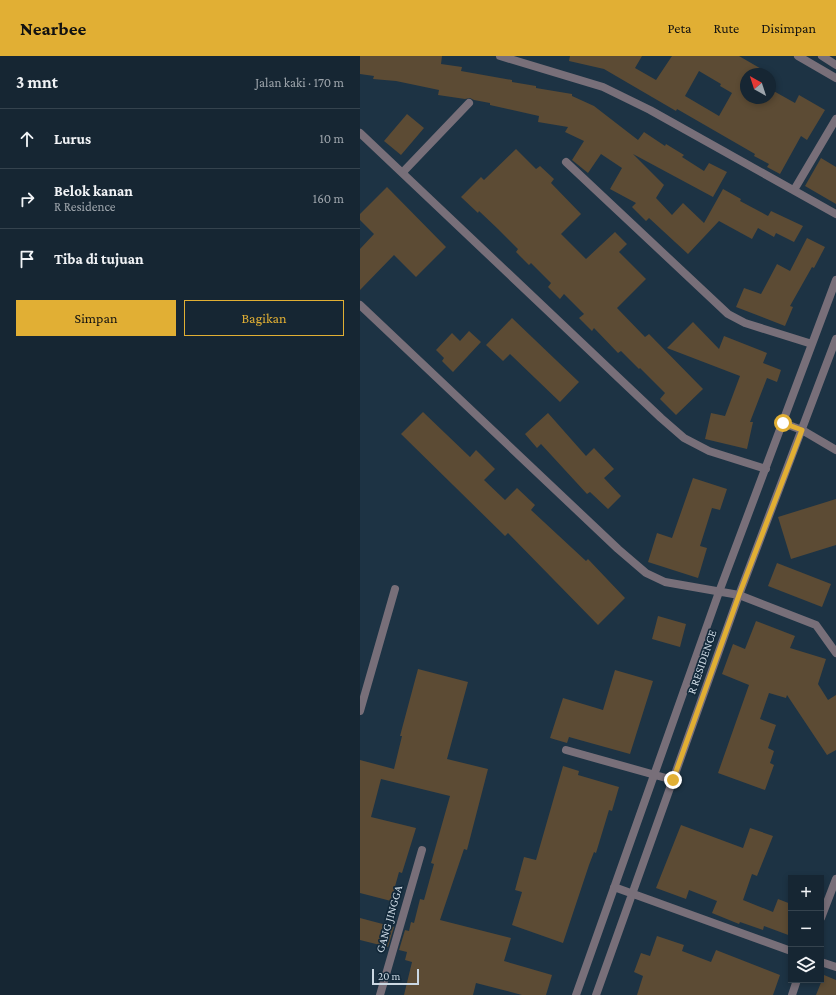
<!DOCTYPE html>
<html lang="id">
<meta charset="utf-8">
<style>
:root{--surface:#162633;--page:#23323f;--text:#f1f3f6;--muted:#9ea5ac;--line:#35434e;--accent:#e1af34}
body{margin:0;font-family:"Crimson Pro",serif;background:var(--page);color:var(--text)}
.controls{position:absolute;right:12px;bottom:12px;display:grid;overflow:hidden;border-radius:0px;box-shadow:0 2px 6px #0003}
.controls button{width:36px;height:36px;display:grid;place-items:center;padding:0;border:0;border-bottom:1px solid var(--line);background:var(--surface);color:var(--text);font:20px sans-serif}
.compass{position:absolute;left:380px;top:12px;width:36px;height:36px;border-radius:50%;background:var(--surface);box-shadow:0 2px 6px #0003;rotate:321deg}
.scale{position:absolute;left:12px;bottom:10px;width:47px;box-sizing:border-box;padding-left:4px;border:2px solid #cbd8e3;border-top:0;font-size:11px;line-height:14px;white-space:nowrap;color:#cbd8e3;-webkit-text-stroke:3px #13293a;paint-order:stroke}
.stop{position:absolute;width:12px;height:12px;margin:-9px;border:3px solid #e1af34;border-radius:50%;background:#fff}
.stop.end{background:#e1af34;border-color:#fff;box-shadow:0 1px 4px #0008}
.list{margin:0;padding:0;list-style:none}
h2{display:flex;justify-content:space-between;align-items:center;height:52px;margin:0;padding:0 16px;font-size:17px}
h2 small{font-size:13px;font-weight:400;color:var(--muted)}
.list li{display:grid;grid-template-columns:26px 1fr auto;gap:12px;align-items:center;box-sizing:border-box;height:60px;padding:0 16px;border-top:1px solid var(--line)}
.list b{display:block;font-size:15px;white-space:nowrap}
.list p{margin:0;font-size:13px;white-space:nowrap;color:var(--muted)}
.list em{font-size:13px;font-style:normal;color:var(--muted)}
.actions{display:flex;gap:8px;padding:12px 16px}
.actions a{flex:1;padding:9px 0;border:1px solid var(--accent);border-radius:0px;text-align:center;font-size:14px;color:var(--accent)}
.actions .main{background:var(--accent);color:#111}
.icon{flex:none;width:22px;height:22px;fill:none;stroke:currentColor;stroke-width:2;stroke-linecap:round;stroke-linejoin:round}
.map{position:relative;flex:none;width:476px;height:939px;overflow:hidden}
header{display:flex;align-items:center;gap:24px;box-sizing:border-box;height:56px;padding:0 20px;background:var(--accent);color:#111}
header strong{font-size:19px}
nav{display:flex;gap:22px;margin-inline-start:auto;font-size:14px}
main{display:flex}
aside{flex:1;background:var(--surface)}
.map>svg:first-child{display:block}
</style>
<header>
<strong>Nearbee</strong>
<nav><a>Peta</a><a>Rute</a><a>Disimpan</a></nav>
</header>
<main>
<aside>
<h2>3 mnt<small>Jalan kaki · 170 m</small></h2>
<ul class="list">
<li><svg class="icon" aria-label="ahead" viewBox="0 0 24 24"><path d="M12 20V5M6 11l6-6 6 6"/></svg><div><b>Lurus</b></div><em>10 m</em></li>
<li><svg class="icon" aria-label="right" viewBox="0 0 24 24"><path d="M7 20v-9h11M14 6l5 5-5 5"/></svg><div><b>Belok kanan</b><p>R Residence</p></div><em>160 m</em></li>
<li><svg class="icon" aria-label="arrive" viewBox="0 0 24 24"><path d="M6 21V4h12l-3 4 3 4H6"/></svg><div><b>Tiba di tujuan</b></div></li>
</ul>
<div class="actions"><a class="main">Simpan</a><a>Bagikan</a></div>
</aside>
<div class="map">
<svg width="476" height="939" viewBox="0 0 476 939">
<rect width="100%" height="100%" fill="#1d3344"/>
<path fill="#5c4b34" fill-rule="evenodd" d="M 0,0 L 82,0 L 81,8 L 102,11 L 101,15 L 152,24 L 152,26 L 176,30 L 176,32 L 212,38 L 212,40 L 234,50 L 278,84 L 284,76 L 305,90 L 306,88 L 324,99 L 322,101 L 344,115 L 349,107 L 367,116 L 353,141 L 273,98 L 304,129 L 296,142 L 312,159 L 323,147 L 344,167 L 363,133 L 381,143 L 380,145 L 408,160 L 411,155 L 443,170 L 434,186 L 416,177 L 414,181 L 398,172 L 392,183 L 359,165 L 328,198 L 289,162 L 286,165 L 272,151 L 276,147 L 250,133 L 262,112 L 241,98 L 228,117 L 212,104 L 224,85 L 205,76 L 208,71 L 178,66 L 179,60 L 130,49 L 130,47 L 114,44 L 110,42 L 105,43 L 78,39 L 79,34 L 36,25 L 13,23 L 14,20 L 0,18 Z
M 210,0 L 282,0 L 275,12 L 296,24 L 312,0 L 379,0 L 410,18 L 386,18 L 386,42 L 410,42 L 410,33 L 435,47 L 439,39 L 465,54 L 447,84 L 441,80 L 420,118 L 407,111 L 409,108 L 394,100 L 395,98 L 317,53 L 316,55 L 244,13 L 209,5 ZM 339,15 L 361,28 L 360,30 L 372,37 L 359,60 L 325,40 Z
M 47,58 L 64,72 L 41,99 L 24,85 Z
M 156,93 L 176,113 L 180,110 L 194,123 L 191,127 L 221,158 L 201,178 L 226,203 L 255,176 L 267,188 L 259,196 L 286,223 L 257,252 L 285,281 L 289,278 L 343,333 L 316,359 L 300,343 L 305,337 L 280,312 L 279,313 L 261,295 L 258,297 L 234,272 L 232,275 L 219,262 L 224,258 L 204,238 L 200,243 L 188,231 L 191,227 L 171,207 L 169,209 L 156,196 L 158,193 L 138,173 L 119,155 L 118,157 L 101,141 L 121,121 L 124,124 Z
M 461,102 L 476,111 L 476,148 L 445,130 Z
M 27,131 L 86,191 L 56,221 L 34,199 L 0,234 L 0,193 L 14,178 L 0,164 L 0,158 Z
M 447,182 L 465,191 L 454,212 L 452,211 L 430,250 L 433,251 L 425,270 L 376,251 L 384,232 L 401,238 L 417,208 L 430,215 Z
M 152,262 L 219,326 L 200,346 L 150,298 L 143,305 L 126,289 Z
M 333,266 L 359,293 L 364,280 L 407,297 L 403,307 L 421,314 L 417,326 L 407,322 L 390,366 L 393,366 L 387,393 L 345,383 L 351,357 L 365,360 L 380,320 L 307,292 Z
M 109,275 L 121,286 L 93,316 L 82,305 L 84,302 L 76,294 L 92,277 L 100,285 Z
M 63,356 L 110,401 L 116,394 L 135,413 L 124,424 L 145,444 L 157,432 L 175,449 L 171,454 L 226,505 L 228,503 L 265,542 L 238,569 L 148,477 L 145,480 L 41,378 Z
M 188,357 L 226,400 L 234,392 L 254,413 L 244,422 L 261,440 L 248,453 L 230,436 L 227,438 L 181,388 L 177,392 L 165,378 Z
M 333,422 L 367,433 L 360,454 L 352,452 L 340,490 L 347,492 L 338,522 L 288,506 L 297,477 L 312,482 Z
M 476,443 L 476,489 L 431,503 L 418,461 Z
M 417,507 L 471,528 L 462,551 L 408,530 Z
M 298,560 L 326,568 L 320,591 L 292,583 Z
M 396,565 L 435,580 L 430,592 L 466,603 L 458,628 L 468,644 L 476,639 L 476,694 L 467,699 L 427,639 L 426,642 L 409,637 L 400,663 L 416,669 L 408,692 L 414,695 L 410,707 L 414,709 L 405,734 L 358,717 L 389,629 L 362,618 L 373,588 L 385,593 Z
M 58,613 L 108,626 L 87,703 L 128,713 L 107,794 L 104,793 L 80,864 L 151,882 L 144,905 L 192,919 L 186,939 L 162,939 L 116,927 L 113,939 L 44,939 L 52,906 L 45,904 L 47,896 L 39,894 L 45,874 L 49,875 L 51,866 L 54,867 L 60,843 L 64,844 L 74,808 L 71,807 L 90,740 L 21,723 L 11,761 L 56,772 L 42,817 L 39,816 L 31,845 L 0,837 L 0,704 L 34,713 L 42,680 L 40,680 Z
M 255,614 L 293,625 L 270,698 L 209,681 L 207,687 L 190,682 L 203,642 L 243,654 Z
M 203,710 L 219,715 L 218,719 L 259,731 L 252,755 L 249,754 L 236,797 L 234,796 L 229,809 L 203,887 L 152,869 L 162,836 L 155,834 L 164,801 L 176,804 Z
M 321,769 L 383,792 L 390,772 L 413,780 L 397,820 L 392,818 L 383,844 L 413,856 L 418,843 L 431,848 L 431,880 L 404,870 L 403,874 L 380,866 L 379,868 L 352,857 L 357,845 L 329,834 L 326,843 L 296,832 Z
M 0,862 L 34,871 L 28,891 L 0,884 Z
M 297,880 L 324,889 L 322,895 L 351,906 L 356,894 L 420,919 L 413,939 L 277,939 L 283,920 L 274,916 L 281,897 L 290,900 Z
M 464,919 L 476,924 L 476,939 L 456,939 Z"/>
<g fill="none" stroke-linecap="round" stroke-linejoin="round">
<path stroke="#786f79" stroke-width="8" d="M 140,0 L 243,31 L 290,54 L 476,158
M 438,0 L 476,22
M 462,0 L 476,9
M 0,77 L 301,362 L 324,382 L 349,395 L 406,413
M 206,106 L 368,258 L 385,267 L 452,288
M 43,116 L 109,47
M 434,134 L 476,63
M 0,249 L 258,493 L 286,517 L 305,526 L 379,539 L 456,569 L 476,597
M 423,367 L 442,374 L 476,394
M 0,655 L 35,533
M 206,694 L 313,724
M 254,831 L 431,895
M 461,862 L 476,823
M 461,906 L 476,911
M 20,939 L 62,794
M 216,939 L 359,536 L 476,224
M 236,939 L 379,539 L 476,283
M 432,939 L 437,924"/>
</g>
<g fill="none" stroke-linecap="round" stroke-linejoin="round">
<path stroke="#e1af34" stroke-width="5" d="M 313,724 L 379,539 L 442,374 L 423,367"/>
</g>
<g text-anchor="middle" stroke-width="3.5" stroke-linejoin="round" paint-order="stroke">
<g font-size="12" fill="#cbd8e3" stroke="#13293a">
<text transform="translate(342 606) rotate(-71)" y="4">R RESIDENCE</text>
<text transform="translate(29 863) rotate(-74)" y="4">GANG JINGGA</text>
</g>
</g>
</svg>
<div class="controls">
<button>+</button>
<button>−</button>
<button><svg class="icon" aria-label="layers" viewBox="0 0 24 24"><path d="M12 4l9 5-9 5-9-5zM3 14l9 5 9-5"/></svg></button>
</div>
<svg class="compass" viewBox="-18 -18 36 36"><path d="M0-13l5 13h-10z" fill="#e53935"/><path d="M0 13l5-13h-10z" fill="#9ea5ac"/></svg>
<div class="scale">20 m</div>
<div class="stop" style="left:423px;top:367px"></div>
<div class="stop end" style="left:313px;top:724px"></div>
</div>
</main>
